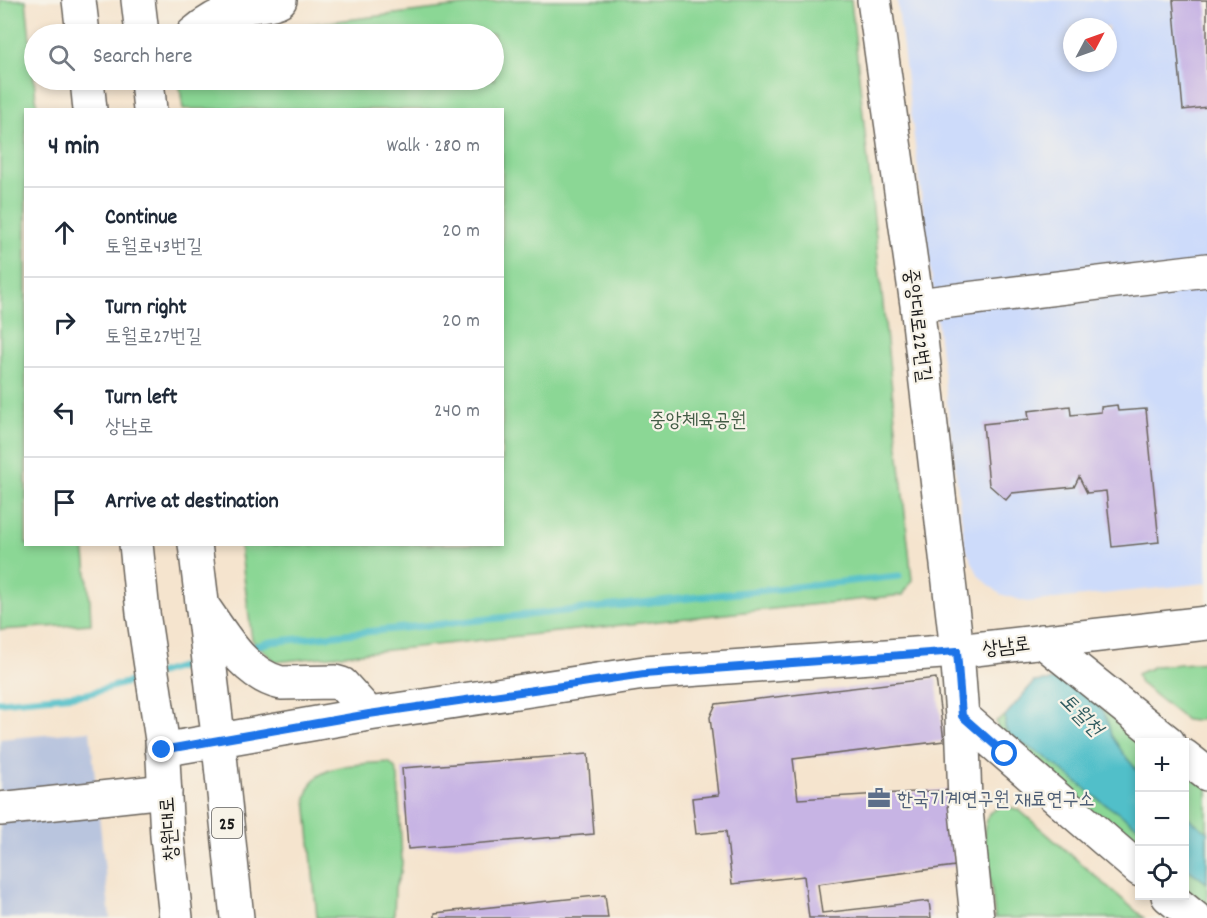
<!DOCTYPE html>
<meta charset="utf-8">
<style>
:root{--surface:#fff;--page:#f2f2f3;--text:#1f2937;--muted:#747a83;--line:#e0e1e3}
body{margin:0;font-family:Dekko,"Poor Story",sans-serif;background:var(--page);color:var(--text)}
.controls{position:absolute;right:18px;bottom:18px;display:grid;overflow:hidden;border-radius:0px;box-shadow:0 3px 9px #0003}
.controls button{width:54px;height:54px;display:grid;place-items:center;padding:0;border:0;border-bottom:2px solid var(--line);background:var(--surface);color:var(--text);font:30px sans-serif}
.compass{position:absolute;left:1063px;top:18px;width:54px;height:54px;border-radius:50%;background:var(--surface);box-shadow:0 3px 9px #0003;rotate:49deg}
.stop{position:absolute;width:18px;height:18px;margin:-14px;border:4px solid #1a73e8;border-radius:50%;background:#fff}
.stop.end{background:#1a73e8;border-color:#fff;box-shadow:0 2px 6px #0008}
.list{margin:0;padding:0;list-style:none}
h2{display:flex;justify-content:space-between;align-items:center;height:78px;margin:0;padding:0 24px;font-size:26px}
h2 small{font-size:20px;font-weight:400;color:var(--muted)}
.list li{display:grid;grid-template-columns:39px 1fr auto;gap:18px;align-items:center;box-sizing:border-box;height:90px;padding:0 24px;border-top:2px solid var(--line)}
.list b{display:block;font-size:22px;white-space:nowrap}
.list p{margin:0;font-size:20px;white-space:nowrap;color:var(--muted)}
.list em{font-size:20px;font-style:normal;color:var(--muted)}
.icon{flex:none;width:33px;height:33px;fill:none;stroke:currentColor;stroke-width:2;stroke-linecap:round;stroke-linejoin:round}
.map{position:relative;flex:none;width:1207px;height:918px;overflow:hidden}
.search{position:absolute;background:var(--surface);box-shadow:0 3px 9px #0003;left:24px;top:24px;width:480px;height:66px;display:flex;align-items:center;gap:15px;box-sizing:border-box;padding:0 21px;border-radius:33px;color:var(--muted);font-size:22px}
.panel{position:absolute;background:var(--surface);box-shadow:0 3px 9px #0003;left:24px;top:108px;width:480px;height:438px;border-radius:0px}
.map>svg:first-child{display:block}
</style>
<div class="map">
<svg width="1207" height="918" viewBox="0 0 1207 918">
<rect width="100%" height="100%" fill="#f7f3e8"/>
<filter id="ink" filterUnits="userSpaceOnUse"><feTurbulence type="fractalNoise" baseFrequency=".0167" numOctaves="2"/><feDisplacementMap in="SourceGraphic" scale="12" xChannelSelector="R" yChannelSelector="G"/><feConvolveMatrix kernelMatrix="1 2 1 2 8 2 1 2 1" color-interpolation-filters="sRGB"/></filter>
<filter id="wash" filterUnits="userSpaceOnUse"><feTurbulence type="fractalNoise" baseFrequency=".008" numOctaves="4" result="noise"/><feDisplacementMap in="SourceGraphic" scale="24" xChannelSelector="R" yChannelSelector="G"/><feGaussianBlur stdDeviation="1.35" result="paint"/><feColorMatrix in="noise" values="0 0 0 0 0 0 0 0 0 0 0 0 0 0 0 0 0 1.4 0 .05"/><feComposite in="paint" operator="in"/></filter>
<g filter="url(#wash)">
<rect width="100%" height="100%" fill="#f5e4ce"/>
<path fill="#cddbfa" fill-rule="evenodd" d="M 897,0 L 1207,0 L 1207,583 L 1027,602 L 1000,594 L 979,576 L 965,547 ZM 1072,27 L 1108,27 L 1108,63 L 1072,63 Z"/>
<path fill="#b9c5de" d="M 90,731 L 110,918 L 0,918 L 0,739 Z"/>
<path fill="#8bd795" stroke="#547a58" stroke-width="1.5" d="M 0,0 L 26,0 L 37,109 L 26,110 L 26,544 L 84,545 L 90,601 L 91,624 L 0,630 Z
M 510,0 L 851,0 L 912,580 L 903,595 L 276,662 L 252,640 L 240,545 L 502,544 L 502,110 L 183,109 L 179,80 L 494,80 L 494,34 L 230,34 Z
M 1207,662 L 1207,712 L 1201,719 L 1194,721 L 1186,720 L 1140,683 L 1137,674 L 1155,666 Z
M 1067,679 L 1157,742 L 1140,742 L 1139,858 L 998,731 L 996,721 L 1005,716 L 1034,682 Z
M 389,762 L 395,768 L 398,776 L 402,862 L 401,872 L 395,888 L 394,918 L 317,918 L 306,798 C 308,793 309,788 311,784 C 323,763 368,764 389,762 Z
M 1185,766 L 1207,784 L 1207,916 L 1184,896 Z
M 1003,805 L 1019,810 L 1144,918 L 995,918 L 984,830 L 989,813 Z"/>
<path fill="#51bfc9" stroke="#366e72" stroke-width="1.5" d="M 1067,679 L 1088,693 L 1102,710 L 1108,723 L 1111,735 L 1123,753 L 1139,773 L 1139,827 L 1102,802 L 1044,756 L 1014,739 L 1005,728 L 1005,716 L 1034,682 Z
M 1184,814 L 1207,832 L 1207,883 L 1185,867 Z"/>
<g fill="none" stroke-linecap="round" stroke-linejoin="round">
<path stroke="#51bfc9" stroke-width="7" d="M 246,649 L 270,642 L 899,576
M 160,673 L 201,661
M 0,702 L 87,694 L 143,678"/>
</g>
<g id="blocks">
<path fill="#c7b4e4" d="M 1173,0 L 1207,0 L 1207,107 L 1183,110 Z
M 1117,405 L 1118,411 L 1146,409 L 1159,542 L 1112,547 L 1106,491 L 1087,493 L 1079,477 L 1074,487 L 1012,493 L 1006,500 L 989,485 L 983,424 L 1029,419 L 1028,411 L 1070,406 L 1071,415 L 1101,412 L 1101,407 Z
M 936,678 L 944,741 L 793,759 L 798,799 L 948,790 L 955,866 L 818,884 L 822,913 L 929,901 L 931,918 L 809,918 L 804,876 L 732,884 L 726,831 L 696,834 L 692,798 L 719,795 L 710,717 L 716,704 Z
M 588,754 L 594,834 L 408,849 L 402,768 Z
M 605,895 L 608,918 L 435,918 L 435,913 Z"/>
</g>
</g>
<g filter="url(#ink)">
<use href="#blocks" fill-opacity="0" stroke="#68625a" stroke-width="1.5"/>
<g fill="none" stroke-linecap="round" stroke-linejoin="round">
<g stroke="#68625a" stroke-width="36">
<path id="minor" d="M 874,0 L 917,305 L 957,651 L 962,716 L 965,801 L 977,918
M 917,305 L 1207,270
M 1042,641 L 1168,742
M 962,716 L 1140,870
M 1184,756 L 1207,774
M 0,809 L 165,791
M 1168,896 L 1195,918"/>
</g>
<g stroke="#68625a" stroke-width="36">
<path id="major" d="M 79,0 L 83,34
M 138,0 L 142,34
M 193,34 C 209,20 226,11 247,7 C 258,4 270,6 280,0
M 87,80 L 90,110
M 147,80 L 150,110
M 136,544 L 143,613 L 162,740 L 167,836 L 176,918
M 195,544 L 217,727 L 237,918
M 204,608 C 224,636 245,675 281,683 L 335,682 L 342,684 L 369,714
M 162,750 L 369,714 L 644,673 L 957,651 L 1207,623"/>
</g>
<use href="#minor" stroke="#fff" stroke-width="33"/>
<use href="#major" stroke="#fff" stroke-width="33"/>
</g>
</g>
<g fill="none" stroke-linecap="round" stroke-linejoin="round" filter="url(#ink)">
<path stroke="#1a73e8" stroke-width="8" d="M 162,750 L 369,714 L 644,674 L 957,651 L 962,716 L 1005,754"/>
</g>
<defs>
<g id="office-bare" transform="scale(1.8)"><path d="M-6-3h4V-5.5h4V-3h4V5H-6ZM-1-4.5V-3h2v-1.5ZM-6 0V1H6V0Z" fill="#5c6f8a" stroke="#f7f3e8" stroke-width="2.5" paint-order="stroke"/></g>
</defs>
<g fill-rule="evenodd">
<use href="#office-bare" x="879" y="798"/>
</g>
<g text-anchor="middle" stroke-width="4.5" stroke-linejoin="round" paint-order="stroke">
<rect fill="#f7f3e8" stroke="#5e5c59" stroke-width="1.5" x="212" y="808" width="30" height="30" rx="4.5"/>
<g font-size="18" font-weight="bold" fill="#1c1c1c">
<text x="227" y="829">25</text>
</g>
<g font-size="20" fill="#1c1c1c" stroke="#f7f3e8">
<text transform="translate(919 325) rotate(83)" y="7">중앙대로22번길</text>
<text transform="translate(1006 645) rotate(-7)" y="7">상남로</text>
<text transform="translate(168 829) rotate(-94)" y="7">창원대로</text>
</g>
<g font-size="20" fill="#435d46" stroke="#f7f3e8">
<text x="698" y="426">중앙체육공원</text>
</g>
<g font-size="20" fill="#4e5e75" stroke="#f7f3e8" text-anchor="start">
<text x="897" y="805">한국기계연구원 재료연구소</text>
</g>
<g font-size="21" font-style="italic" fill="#315d61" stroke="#f7f3e8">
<text transform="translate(1082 714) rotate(45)" y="7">토월천</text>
</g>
</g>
</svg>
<div class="controls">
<button>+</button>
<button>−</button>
<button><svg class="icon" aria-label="locate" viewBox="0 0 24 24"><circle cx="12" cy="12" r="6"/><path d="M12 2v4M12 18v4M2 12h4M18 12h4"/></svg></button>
</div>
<svg class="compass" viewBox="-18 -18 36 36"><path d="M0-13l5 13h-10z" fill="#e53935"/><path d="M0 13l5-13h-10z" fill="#747a83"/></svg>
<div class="stop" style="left:1005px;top:754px"></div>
<div class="stop end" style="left:162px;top:750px"></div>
<div class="search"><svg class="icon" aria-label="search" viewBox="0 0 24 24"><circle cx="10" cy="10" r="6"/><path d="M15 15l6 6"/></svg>Search here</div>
<section class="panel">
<h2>4 min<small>Walk · 280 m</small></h2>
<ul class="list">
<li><svg class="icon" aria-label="ahead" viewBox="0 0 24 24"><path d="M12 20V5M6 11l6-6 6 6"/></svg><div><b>Continue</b><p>토월로43번길</p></div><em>20 m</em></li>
<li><svg class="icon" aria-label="right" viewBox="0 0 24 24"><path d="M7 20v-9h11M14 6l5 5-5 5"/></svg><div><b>Turn right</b><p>토월로27번길</p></div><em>20 m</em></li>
<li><svg class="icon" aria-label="left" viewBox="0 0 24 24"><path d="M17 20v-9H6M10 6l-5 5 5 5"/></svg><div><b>Turn left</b><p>상남로</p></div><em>240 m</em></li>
<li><svg class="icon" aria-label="arrive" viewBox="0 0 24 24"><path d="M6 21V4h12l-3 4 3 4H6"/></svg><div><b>Arrive at destination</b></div></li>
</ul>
</section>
</div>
